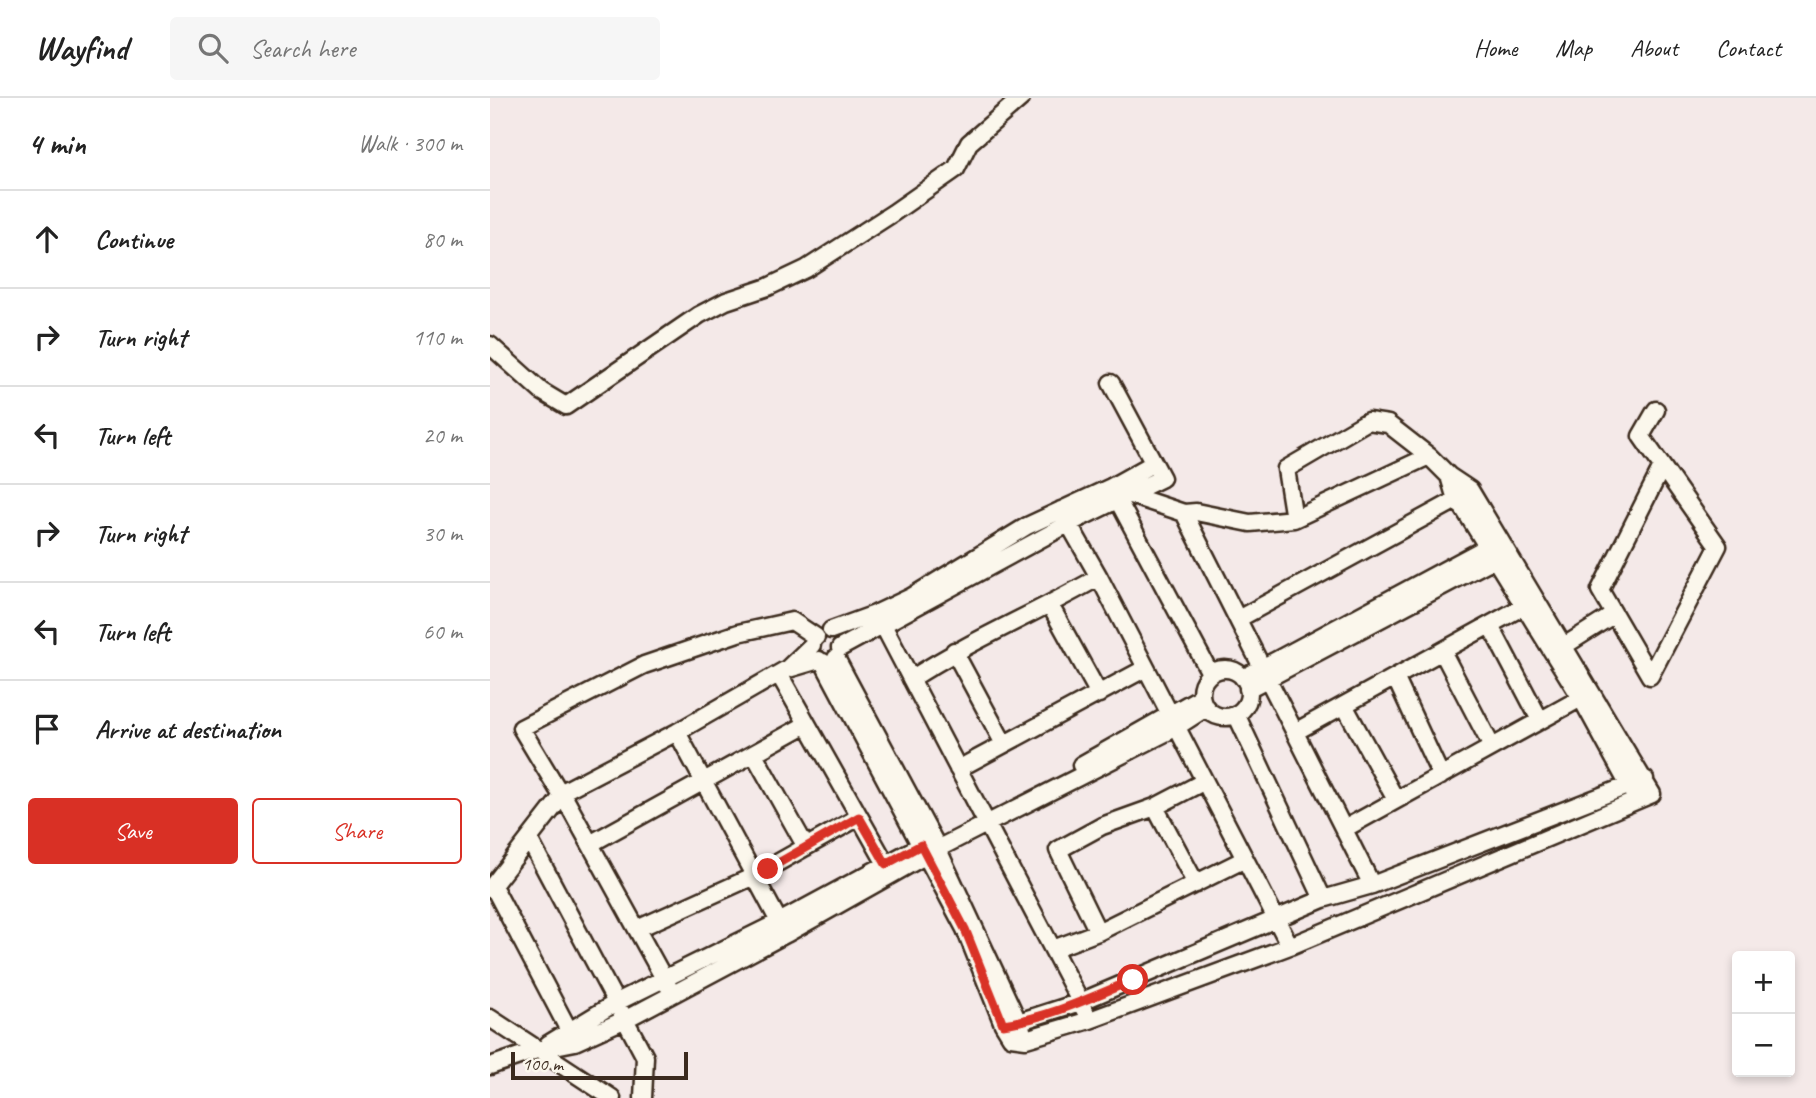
<!DOCTYPE html>
<meta charset="utf-8">
<style>
:root{--surface:#fff;--page:#f6f6f6;--text:#222;--muted:#767676;--line:#e0e0e0;--accent:#d93025}
body{margin:0;font-family:Caveat,sans-serif;background:var(--page);color:var(--text)}
.controls{position:absolute;right:21px;bottom:21px;display:grid;overflow:hidden;border-radius:7px;box-shadow:0 4px 10px #0003}
.controls button{width:63px;height:63px;display:grid;place-items:center;padding:0;border:0;border-bottom:2px solid var(--line);background:var(--surface);color:var(--text);font:35px sans-serif}
.scale{position:absolute;left:21px;bottom:18px;width:177px;box-sizing:border-box;padding-left:7px;border:4px solid #3b2a1e;border-top:0;font-size:19px;line-height:24px;white-space:nowrap;color:#3b2a1e;-webkit-text-stroke:5px #fbf7ec;paint-order:stroke}
.stop{position:absolute;width:21px;height:21px;margin:-16px;border:5px solid #d93025;border-radius:50%;background:#fff}
.stop.end{background:#d93025;border-color:#fff;box-shadow:0 2px 7px #0008}
.list{margin:0;padding:0;list-style:none}
h2{display:flex;justify-content:space-between;align-items:center;height:91px;margin:0;padding:0 28px;font-size:30px}
h2 small{font-size:23px;font-weight:400;color:var(--muted)}
.list li{display:grid;grid-template-columns:46px 1fr auto;gap:21px;align-items:center;box-sizing:border-box;height:98px;padding:0 28px;border-top:2px solid var(--line)}
.list b{display:block;font-size:26px;white-space:nowrap}
.list em{font-size:23px;font-style:normal;color:var(--muted)}
.actions{display:flex;gap:14px;padding:21px 28px}
.actions a{flex:1;padding:16px 0;border:2px solid var(--accent);border-radius:7px;text-align:center;font-size:24px;color:var(--accent)}
.actions .main{background:var(--accent);color:#fff}
.icon{flex:none;width:38px;height:38px;fill:none;stroke:currentColor;stroke-width:2;stroke-linecap:round;stroke-linejoin:round}
.map{position:relative;flex:none;width:1326px;height:1000px;overflow:hidden}
header{display:flex;align-items:center;gap:42px;box-sizing:border-box;height:98px;padding:0 35px;background:var(--surface);border-bottom:2px solid var(--line)}
header strong{font-size:33px}
nav{display:flex;gap:38px;margin-inline-start:auto;font-size:24px}
.search{width:490px;height:63px;background:var(--page);display:flex;align-items:center;gap:18px;box-sizing:border-box;padding:0 24px;border-radius:7px;color:var(--muted);font-size:26px}
main{display:flex}
aside{flex:1;background:var(--surface)}
.map>svg:first-child{display:block}
</style>
<header>
<strong>Wayfind</strong>
<div class="search"><svg class="icon" aria-label="search" viewBox="0 0 24 24"><circle cx="10" cy="10" r="6"/><path d="M15 15l6 6"/></svg>Search here</div>
<nav><a>Home</a><a>Map</a><a>About</a><a>Contact</a></nav>
</header>
<main>
<aside>
<h2>4 min<small>Walk · 300 m</small></h2>
<ul class="list">
<li><svg class="icon" aria-label="ahead" viewBox="0 0 24 24"><path d="M12 20V5M6 11l6-6 6 6"/></svg><div><b>Continue</b></div><em>80 m</em></li>
<li><svg class="icon" aria-label="right" viewBox="0 0 24 24"><path d="M7 20v-9h11M14 6l5 5-5 5"/></svg><div><b>Turn right</b></div><em>110 m</em></li>
<li><svg class="icon" aria-label="left" viewBox="0 0 24 24"><path d="M17 20v-9H6M10 6l-5 5 5 5"/></svg><div><b>Turn left</b></div><em>20 m</em></li>
<li><svg class="icon" aria-label="right" viewBox="0 0 24 24"><path d="M7 20v-9h11M14 6l5 5-5 5"/></svg><div><b>Turn right</b></div><em>30 m</em></li>
<li><svg class="icon" aria-label="left" viewBox="0 0 24 24"><path d="M17 20v-9H6M10 6l-5 5 5 5"/></svg><div><b>Turn left</b></div><em>60 m</em></li>
<li><svg class="icon" aria-label="arrive" viewBox="0 0 24 24"><path d="M6 21V4h12l-3 4 3 4H6"/></svg><div><b>Arrive at destination</b></div></li>
</ul>
<div class="actions"><a class="main">Save</a><a>Share</a></div>
</aside>
<div class="map">
<svg width="1326" height="1000" viewBox="0 0 1326 1000">
<rect width="100%" height="100%" fill="#f4e9e8"/>
<filter id="ink" filterUnits="userSpaceOnUse"><feTurbulence type="fractalNoise" baseFrequency=".0143" numOctaves="2"/><feDisplacementMap in="SourceGraphic" scale="14" xChannelSelector="R" yChannelSelector="G"/><feConvolveMatrix kernelMatrix="1 2 1 2 8 2 1 2 1" color-interpolation-filters="sRGB"/></filter>
<g filter="url(#ink)">
<g fill="none" stroke-linecap="round" stroke-linejoin="round">
<g stroke="#3b2a1e" stroke-width="21">
<path id="minor" d="M 0,247 L 51,293 L 76,308 L 209,217 L 236,203 L 278,189 L 316,171 L 403,115 L 466,71 L 479,45 L 531,0
M 1166,312 L 1151,338 L 1228,448 L 1160,578 L 1110,492 L 1172,369
M 959,378 L 964,395 L 1091,600 L 1144,697
M 624,395 L 720,575
M 640,397 L 694,415 L 706,414 L 760,425 L 804,421 L 939,358
M 571,412 L 609,479 L 800,848
M 694,415 L 882,787
M 560,507 L 609,596
M 385,516 L 393,527 L 595,913
M 748,521 L 968,401
M 1000,527 L 1050,622
M 341,532 L 385,516 L 421,499 L 537,428 L 621,389 L 664,365
M 350,550 L 578,426 L 672,380 L 621,285
M 1066,550 L 1074,548 L 1123,517
M 464,553 L 514,646
M 952,553 L 1002,649
M 346,560 L 443,741 L 532,932
M 333,564 L 475,831 L 513,926 L 521,939 L 536,941 L 600,922 L 800,848 L 1162,696 L 980,392 L 959,378 L 939,358 L 898,326 L 878,323 L 796,371 L 804,421
M 297,571 L 322,547
M711 595a24 24 0 1 1 48 0a24 24 0 1 1-48 0Z
M 289,576 L 396,766
M 905,579 L 951,678
M 753,580 L 997,449
M 421,581 C 481,542 547,515 609,479
M 758,591 L 1004,461
M 854,607 L 906,702
M 746,616 L 833,801
M 187,634 L 293,831
M 805,634 L 1034,508
M 264,656 L 316,749
M 591,667 L 711,599
M 468,671 L 656,570
M 70,695 L 31,630 L 154,567 L 248,535 L 302,523 L 326,539
M 73,697 L 178,888
M 665,709 L 706,786
M 854,731 L 1091,600
M 39,741 L 155,959 L 153,1000
M 100,746 L 317,626
M 3,788 L 84,942
M 0,791 L 73,697 L 70,695 L 187,634 L 295,572 L 329,562
M 147,831 L 264,778 L 369,719
M 608,834 L 568,752 L 612,728 L 665,709 L 713,684
M 563,851 L 608,834 L 755,761
M 0,920 L 122,1000
M 513,926 L 528,924 L 590,904 L 833,801 L 882,787 L 1155,681
M 58,946 L 127,904 L 289,824 L 439,743
M 0,968 L 50,951 L 85,944 L 136,921 L 296,836 L 447,751 L 685,630 L 716,610"/>
</g>
<use href="#minor" stroke="#fbf7ec" stroke-width="16"/>
</g>
</g>
<g fill="none" stroke-linecap="round" stroke-linejoin="round" filter="url(#ink)">
<path stroke="#d93025" stroke-width="9" d="M 278,771 L 369,719 L 396,766 L 431,747 L 475,831 L 513,926 C 558,920 602,899 643,882"/>
</g>
</svg>
<div class="controls">
<button>+</button>
<button>−</button>
</div>
<div class="scale">100 m</div>
<div class="stop" style="left:643px;top:882px"></div>
<div class="stop end" style="left:278px;top:771px"></div>
</div>
</main>
